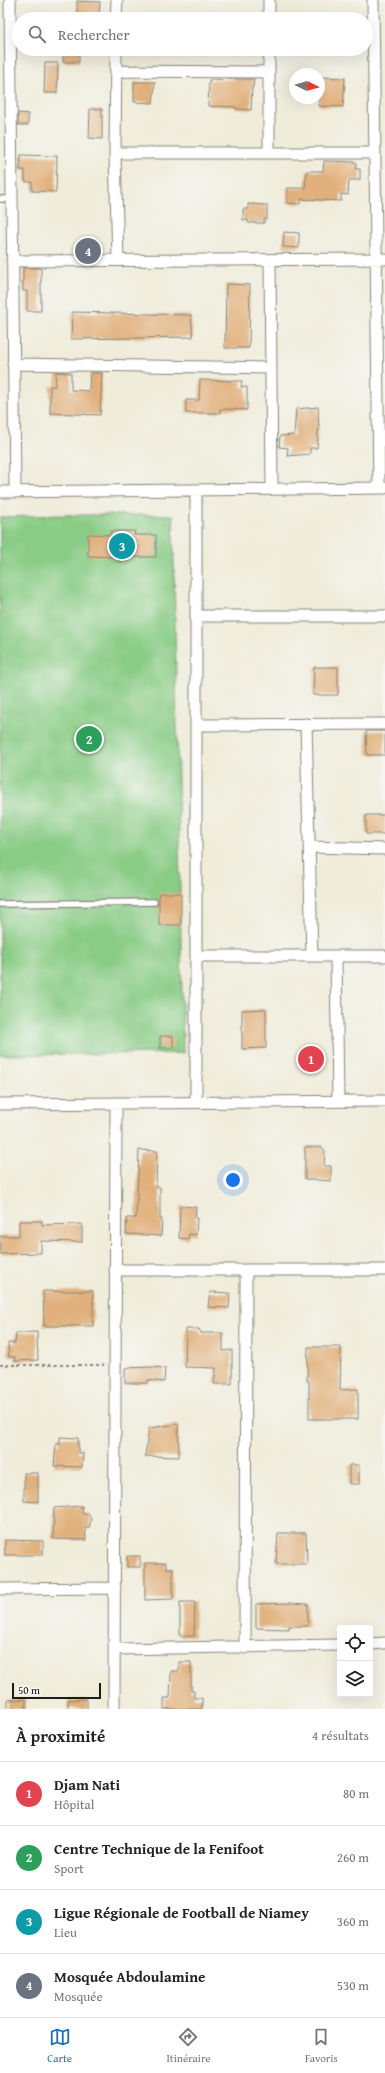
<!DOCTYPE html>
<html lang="fr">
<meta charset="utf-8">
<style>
:root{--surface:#fff;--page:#f6f6f6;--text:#222;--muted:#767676;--line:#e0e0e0;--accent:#1f6fb2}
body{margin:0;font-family:"Gentium Book Plus",serif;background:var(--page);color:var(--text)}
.controls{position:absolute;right:12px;bottom:12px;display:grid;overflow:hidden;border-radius:4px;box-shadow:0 4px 16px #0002}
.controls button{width:36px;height:36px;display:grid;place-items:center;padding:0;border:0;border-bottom:1px solid var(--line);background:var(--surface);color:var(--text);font:20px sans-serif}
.compass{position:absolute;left:289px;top:68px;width:36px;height:36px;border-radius:50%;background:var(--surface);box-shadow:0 4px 16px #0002;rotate:95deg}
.scale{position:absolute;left:12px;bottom:10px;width:89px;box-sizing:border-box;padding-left:4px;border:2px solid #1c1c1c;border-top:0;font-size:11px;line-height:14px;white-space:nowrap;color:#1c1c1c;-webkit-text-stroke:3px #f6f6f2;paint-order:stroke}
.you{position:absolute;left:233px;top:1180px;width:14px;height:14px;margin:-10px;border:3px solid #fff;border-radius:50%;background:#1a73e8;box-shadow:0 0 0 6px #1a73e833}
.badge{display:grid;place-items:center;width:26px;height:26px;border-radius:50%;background:var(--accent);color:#fff;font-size:13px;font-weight:700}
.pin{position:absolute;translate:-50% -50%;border:2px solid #fff;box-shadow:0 1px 4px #0006}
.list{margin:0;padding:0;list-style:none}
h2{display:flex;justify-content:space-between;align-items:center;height:52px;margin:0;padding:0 16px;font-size:17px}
h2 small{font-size:13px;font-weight:400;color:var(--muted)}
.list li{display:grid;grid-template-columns:26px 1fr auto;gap:12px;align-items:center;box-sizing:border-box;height:64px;padding:0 16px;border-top:1px solid var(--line)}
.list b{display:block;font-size:15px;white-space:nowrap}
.list p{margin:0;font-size:13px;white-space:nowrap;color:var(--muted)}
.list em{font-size:13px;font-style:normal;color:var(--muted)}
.icon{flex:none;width:22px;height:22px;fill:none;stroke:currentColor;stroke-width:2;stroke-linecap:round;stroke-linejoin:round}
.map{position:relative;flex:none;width:385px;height:1709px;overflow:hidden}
.search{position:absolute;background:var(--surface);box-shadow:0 4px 16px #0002;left:12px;right:12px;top:12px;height:44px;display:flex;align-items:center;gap:10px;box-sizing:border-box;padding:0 14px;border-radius:22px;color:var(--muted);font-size:15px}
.sheet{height:308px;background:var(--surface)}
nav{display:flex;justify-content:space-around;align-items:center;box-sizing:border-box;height:56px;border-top:1px solid var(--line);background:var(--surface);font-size:11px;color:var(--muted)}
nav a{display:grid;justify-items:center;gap:2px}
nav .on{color:var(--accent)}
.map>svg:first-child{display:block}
</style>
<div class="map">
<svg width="385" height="1709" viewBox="0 0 385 1709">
<rect width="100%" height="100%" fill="#f6f6f2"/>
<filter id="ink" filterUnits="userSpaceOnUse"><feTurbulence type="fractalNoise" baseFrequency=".025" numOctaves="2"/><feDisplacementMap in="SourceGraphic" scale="8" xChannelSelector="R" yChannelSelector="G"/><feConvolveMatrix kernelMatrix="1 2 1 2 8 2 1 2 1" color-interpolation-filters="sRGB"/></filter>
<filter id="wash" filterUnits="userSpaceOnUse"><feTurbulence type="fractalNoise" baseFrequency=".012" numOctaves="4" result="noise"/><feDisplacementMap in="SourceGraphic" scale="16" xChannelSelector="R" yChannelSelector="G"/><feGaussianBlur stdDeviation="0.9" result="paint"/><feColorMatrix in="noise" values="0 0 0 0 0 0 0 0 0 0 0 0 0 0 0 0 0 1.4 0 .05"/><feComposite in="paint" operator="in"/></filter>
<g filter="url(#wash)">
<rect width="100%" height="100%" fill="#efecda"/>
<path fill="#89cc85" stroke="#527450" d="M 65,515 L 173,515 L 183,1053 L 0,1055 L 0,517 Z"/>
<g id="blocks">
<path fill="#e1b07c" d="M 77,1 L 100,2 L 99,14 L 96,14 L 95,19 L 77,19 Z
M 63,49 L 79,49 L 79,62 L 63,62 Z
M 45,63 L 58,63 L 57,93 L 44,93 Z
M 319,77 L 345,78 L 343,107 L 319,106 Z
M 236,79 L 254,79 L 253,87 L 252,87 L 251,110 L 236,109 L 236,107 L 208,106 L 209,80 Z
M 134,82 L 155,82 L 153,103 L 134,102 Z
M 90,109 L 102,109 L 102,139 L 89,138 Z
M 18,113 L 28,114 L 28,125 L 18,125 Z
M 21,155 L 57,156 L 56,192 L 32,191 L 32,182 L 25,182 L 25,170 L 20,170 Z
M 324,161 L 356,162 L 356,169 L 360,169 L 360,180 L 349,180 L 348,195 L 341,194 L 341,201 L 301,199 L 300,204 L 287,203 L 287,188 L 305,188 L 307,171 L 323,171 Z
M 248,204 L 267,205 L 267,219 L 264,219 L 264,223 L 248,223 L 248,220 L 243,220 L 243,209 L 248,209 Z
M 284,232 L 299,233 L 299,248 L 283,247 Z
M 23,268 L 41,268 L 41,311 L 27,311 L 27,291 L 23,291 Z
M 226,284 L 250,285 L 249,348 L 225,348 Z
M 72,312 L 191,315 L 193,337 L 71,339 Z
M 56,372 L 71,373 L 71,390 L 89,391 L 90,373 L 102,373 L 100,415 L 50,413 L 50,386 L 55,386 Z
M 200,380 L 242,381 L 241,387 L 247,387 L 247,410 L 220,409 L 220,413 L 186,413 L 186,400 L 199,400 Z
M 318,407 L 319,431 L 318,431 L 317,448 L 310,448 L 310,454 L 287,456 L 288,448 L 279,447 L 280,436 L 294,435 L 296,409 Z
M 111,531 L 135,531 L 134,535 L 156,535 L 156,557 L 128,557 L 128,561 L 118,561 L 118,557 L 88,556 L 88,534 L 110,535 Z
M 314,667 L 338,667 L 338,695 L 313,695 Z
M 366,731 L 385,731 L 385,755 L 367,755 Z
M 366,815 L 385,815 L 385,834 L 366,834 Z
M 159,893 L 181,893 L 181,925 L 159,925 Z
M 266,1009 L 266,1048 L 242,1049 L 242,1010 Z
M 160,1036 L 173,1036 L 173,1048 L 160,1048 Z
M 305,1147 L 322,1147 L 325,1151 L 324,1166 L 331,1166 L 331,1181 L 305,1179 Z
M 139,1150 L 157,1151 L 156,1187 L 160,1187 L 160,1219 L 162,1219 L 161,1236 L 126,1234 L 127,1218 L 136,1218 Z
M 180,1206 L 196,1207 L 195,1218 L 197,1218 L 196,1235 L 189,1234 L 188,1239 L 179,1238 Z
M 19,1221 L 42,1221 L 42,1225 L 82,1224 L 82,1242 L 41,1241 L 41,1253 L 0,1254 L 0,1236 L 19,1236 Z
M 43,1291 L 93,1291 L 93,1326 L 44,1326 Z
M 210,1292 L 230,1293 L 229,1308 L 208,1307 Z
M 186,1329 L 199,1329 L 201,1333 L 223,1333 L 223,1351 L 232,1350 L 232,1384 L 214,1384 L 216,1368 L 185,1367 Z
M 37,1332 L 38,1360 L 15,1361 L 15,1357 L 9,1357 L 8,1343 L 15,1343 L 16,1333 Z
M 308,1347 L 341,1347 L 340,1390 L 358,1389 L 358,1419 L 309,1419 L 309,1381 L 307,1381 Z
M 151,1367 L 165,1368 L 164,1382 L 148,1380 L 148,1383 L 125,1383 L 125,1368 Z
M 178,1424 L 179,1457 L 145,1456 L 149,1428 Z
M 60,1437 L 78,1438 L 78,1453 L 83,1453 L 82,1467 L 54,1466 L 56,1444 L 60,1444 Z
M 349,1465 L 359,1465 L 359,1484 L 349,1484 Z
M 24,1473 L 38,1473 L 38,1502 L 24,1501 Z
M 82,1506 L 83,1514 L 89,1514 L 91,1520 L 89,1528 L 85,1528 L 86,1540 L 53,1539 L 54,1508 Z
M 278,1533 L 306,1533 L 307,1564 L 276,1564 Z
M 5,1540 L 43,1541 L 43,1555 L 5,1555 Z
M 127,1556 L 140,1556 L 140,1567 L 127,1567 Z
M 145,1563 L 166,1563 L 166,1568 L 173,1568 L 173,1599 L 145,1600 Z
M 180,1602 L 195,1602 L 194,1636 L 180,1636 Z
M 290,1603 L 308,1604 L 308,1626 L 289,1626 L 289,1629 L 256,1628 L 256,1604 Z
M 179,1662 L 191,1662 L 191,1691 L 194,1691 L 194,1698 L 202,1698 L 202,1709 L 164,1709 L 164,1698 L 170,1698 L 171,1671 L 179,1671 Z
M 26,1699 L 26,1709 L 8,1709 L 8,1700 Z
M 87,1699 L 87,1709 L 68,1709 L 68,1700 Z"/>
</g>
</g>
<g filter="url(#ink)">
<use href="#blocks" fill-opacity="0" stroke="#86847b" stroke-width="1"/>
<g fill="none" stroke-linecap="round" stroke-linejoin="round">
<g stroke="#86847b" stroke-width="8">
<path id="lane" d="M 0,199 L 12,199
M 0,904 L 154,902"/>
</g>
<g stroke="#86847b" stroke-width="13">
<path id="street" d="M 10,0 L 15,492
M 373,0 L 379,488
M 116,19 L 117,0
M 269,19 L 269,0
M 116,49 L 115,153 L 118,260
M 269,49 L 269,153
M 116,71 L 269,72
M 115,153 L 375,153
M 270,260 L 272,489
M 12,261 L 385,259
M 13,364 L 270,368
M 0,492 L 385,488
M 196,616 L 385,616
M 306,724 L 312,956
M 197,725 L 385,724
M 310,847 L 385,849
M 196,956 L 385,956
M 336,956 L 338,1101
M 196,1102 L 196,490
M 0,1104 L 385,1101
M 115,1270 L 385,1270
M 0,1589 L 115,1588
M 370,1644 L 385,1643
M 245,1648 L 246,1270
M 115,1649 L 340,1645
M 114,1709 L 116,1103"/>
</g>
<path stroke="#86847b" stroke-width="2" stroke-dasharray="3 3" stroke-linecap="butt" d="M 0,1365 L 104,1365"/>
<use href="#lane" stroke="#fff" stroke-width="5.5"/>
<use href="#street" stroke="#fff" stroke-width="11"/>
</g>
</g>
</svg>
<div class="controls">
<button><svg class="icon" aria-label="locate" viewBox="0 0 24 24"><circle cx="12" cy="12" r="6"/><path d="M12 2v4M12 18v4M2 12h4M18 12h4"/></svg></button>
<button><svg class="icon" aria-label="layers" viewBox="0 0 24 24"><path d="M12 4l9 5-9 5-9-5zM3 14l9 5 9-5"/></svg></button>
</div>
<svg class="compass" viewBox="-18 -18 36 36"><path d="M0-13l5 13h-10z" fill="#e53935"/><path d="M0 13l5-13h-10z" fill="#767676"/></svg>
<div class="scale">50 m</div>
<div class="you"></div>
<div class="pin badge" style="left:311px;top:1059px;background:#e0444e">1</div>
<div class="pin badge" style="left:89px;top:739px;background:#2e9e5b">2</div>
<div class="pin badge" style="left:122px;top:546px;background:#0f9aa8">3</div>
<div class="pin badge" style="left:88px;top:251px;background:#6b7280">4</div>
<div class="search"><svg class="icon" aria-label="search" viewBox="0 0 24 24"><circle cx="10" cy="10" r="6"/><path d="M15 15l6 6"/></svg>Rechercher</div>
</div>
<section class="sheet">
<h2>À proximité<small>4 résultats</small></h2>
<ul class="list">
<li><span class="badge" style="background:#e0444e">1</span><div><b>Djam Nati</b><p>Hôpital</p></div><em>80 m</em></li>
<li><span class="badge" style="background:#2e9e5b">2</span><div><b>Centre Technique de la Fenifoot</b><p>Sport</p></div><em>260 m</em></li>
<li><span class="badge" style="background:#0f9aa8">3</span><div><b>Ligue Régionale de Football de Niamey</b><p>Lieu</p></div><em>360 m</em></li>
<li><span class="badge" style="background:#6b7280">4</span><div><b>Mosquée Abdoulamine</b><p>Mosquée</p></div><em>530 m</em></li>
</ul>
</section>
<nav>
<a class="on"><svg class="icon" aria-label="map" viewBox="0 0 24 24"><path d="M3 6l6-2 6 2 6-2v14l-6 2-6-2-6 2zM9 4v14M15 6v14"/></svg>Carte</a>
<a><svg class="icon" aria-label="directions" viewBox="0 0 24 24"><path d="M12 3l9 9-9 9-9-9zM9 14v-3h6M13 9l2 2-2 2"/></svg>Itinéraire</a>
<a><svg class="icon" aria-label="saved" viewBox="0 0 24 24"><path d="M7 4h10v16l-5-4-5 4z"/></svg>Favoris</a>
</nav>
